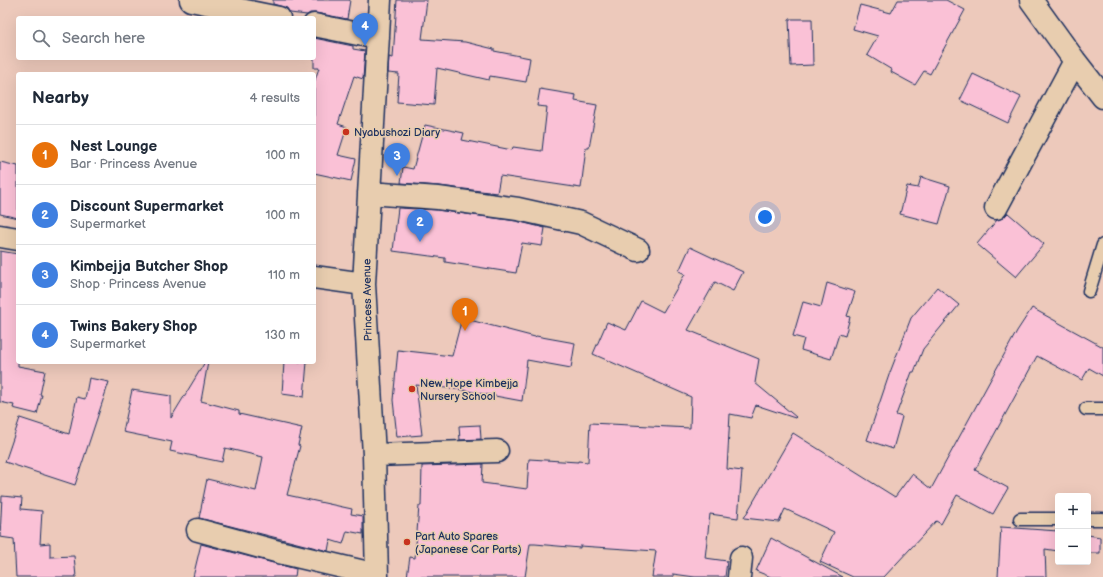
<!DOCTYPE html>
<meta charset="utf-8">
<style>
:root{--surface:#fff;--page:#f2f2f3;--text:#1f2937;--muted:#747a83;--line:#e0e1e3;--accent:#c8321e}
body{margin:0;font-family:"Balsamiq Sans",sans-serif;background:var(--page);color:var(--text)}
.controls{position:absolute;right:12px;bottom:12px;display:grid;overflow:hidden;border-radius:4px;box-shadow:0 4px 16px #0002}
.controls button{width:36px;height:36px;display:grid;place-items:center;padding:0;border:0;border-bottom:1px solid var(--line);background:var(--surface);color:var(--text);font:20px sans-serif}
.you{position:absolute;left:765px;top:217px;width:14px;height:14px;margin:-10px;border:3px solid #fff;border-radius:50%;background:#1a73e8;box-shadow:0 0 0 6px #1a73e833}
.badge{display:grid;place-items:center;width:26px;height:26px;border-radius:50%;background:var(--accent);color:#fff;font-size:13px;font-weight:700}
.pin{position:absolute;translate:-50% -33px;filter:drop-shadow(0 1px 2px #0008)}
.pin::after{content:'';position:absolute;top:21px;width:14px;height:12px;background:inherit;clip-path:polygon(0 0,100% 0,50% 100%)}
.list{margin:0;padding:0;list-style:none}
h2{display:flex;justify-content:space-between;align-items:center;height:52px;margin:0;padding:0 16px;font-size:17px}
h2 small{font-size:13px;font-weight:400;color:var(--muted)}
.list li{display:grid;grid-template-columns:26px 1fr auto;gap:12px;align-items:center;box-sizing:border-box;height:60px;padding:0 16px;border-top:1px solid var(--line)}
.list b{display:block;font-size:15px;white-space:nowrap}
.list p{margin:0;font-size:13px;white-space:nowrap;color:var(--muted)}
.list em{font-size:13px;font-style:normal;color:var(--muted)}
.icon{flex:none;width:22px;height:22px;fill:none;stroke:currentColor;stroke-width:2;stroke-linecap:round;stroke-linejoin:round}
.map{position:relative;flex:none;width:1103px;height:577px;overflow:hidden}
.search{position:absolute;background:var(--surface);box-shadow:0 4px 16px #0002;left:16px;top:16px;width:300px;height:44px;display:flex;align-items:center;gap:10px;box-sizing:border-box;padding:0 14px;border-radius:4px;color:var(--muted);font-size:15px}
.panel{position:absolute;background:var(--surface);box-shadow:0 4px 16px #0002;left:16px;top:72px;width:300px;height:292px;border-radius:4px}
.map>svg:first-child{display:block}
</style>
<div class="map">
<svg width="1103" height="577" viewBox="0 0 1103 577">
<rect width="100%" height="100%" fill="#edc9bb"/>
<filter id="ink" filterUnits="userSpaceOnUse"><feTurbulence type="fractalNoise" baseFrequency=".025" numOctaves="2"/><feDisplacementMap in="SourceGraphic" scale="8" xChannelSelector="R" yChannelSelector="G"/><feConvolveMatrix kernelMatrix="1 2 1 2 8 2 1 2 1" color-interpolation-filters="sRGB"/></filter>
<g filter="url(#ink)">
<path fill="#fac1d6" stroke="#1b2f5e" d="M 273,0 L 350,0 L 347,19 L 316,13 L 310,13 L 307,15 L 290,13 L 287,8 L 273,4 Z
M 397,0 L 427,0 L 422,39 L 465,42 L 494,49 L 494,51 L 530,58 L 526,82 L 490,76 L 489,80 L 437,68 L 434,105 L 397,102 L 399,74 L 388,73 L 389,57 L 393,58 Z
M 898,0 L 946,0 L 965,10 L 930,74 L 924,71 L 915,85 L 891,72 L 892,70 L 867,55 L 878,36 L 853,29 L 860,5 L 891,13 Z
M 789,19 L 812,19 L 813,65 L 791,66 Z
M 314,38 L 353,46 L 353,49 L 365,51 L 363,79 L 354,76 L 338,124 L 347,127 L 338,155 L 356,159 L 351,181 L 314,173 L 314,83 L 319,68 L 314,68 Z
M 973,74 L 1021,97 L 1008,123 L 960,100 Z
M 540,89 L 576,95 L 575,101 L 597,105 L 589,148 L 586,148 L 581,188 L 500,176 L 497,193 L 440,186 L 401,183 L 403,167 L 413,169 L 425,125 L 464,133 L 462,140 L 512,150 L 513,147 L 542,151 L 547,107 L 537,106 Z
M 0,162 L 18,166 L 18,218 L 0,214 Z
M 921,177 L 950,186 L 939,224 L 900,214 L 907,186 L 918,188 Z
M 398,208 L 437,210 L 516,221 L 545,228 L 542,246 L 522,243 L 516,273 L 445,262 L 445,258 L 393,251 Z
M 1008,213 L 1044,244 L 1016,277 L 977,244 L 997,220 L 1003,218 Z
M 690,247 L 743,272 L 733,291 L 715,282 L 688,330 L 759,359 L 755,383 L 796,417 L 795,418 L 756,405 L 751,418 L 730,414 L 727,469 L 742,471 L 738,518 L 710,514 L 705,558 L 727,561 L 725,577 L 695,577 L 673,574 L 673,577 L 652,577 L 656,551 L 580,546 L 580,548 L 535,544 L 530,544 L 525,577 L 407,577 L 410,557 L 415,558 L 419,506 L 421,506 L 422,466 L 483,464 L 482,483 L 527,489 L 529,459 L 578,462 L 578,461 L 588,462 L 590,423 L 690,428 L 691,397 L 593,354 L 607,322 L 626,330 L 641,301 L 663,312 L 685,274 L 679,271 Z
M 0,251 L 18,254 L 18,366 L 45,371 L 40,395 L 42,395 L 37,414 L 13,408 L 14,405 L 0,402 Z
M 827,283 L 855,292 L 847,316 L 850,317 L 845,336 L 839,334 L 831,359 L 801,350 L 804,339 L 793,336 L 803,302 L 821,307 Z
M 937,287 L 959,305 L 923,349 L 914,372 L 912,372 L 896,415 L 902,417 L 893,449 L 867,440 L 889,375 L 911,318 Z
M 1032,308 L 1103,347 L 1103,376 L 1089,368 L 1082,380 L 1037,356 L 975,470 L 1008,488 L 993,514 L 957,495 L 941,524 L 936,521 L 884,577 L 853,577 L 820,562 L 834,532 L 785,509 L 779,522 L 744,518 L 793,433 L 895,497 L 912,474 L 931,489 L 1017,331 Z
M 462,318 L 535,337 L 536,336 L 575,343 L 571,368 L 527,360 L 522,401 L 457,389 L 416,385 L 422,435 L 397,437 L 393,400 L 398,350 L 452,356 Z
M 205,362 L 208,362 L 201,401 L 239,411 L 239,414 L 302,428 L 298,445 L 300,446 L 287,495 L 352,509 L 351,514 L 363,516 L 363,534 L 347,531 L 343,544 L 330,540 L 328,551 L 199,518 L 207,479 L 256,491 L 263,457 L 225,448 L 222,462 L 170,451 L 172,442 L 123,432 L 132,390 L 171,396 L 171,418 Z
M 284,362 L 307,362 L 304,397 L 282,394 Z
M 89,378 L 109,382 L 75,485 L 5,462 L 20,418 L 69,434 L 77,397 L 85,399 Z
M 480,425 L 481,439 L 460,440 L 459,426 Z
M 2,496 L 22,498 L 21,509 L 42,511 L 40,544 L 50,543 L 50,557 L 74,556 L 76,577 L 16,577 L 14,539 L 0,537 Z
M 1001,527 L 1058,531 L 1058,551 L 1045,549 L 1046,577 L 998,577 Z
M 1088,535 L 1100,537 L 1100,553 L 1088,553 Z
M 771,538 L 843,577 L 771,577 L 756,571 Z
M 201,544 L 296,569 L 295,577 L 193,577 Z"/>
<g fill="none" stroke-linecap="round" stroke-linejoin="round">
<g stroke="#1b2f5e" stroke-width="15">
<path id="lane" d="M 1089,291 L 1103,245
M 1086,409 L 1103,409
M 1020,519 L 1058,519
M 1088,519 L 1103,519"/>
</g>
<g stroke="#1b2f5e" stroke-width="25">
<path id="street" d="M 191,0 L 279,18
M 1031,0 L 1075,61 L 1103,97
M 314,25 L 378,38
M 369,193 L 438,198 L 518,209 L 581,223 L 638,250
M 996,208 L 1075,61
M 0,236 L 18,239
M 314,277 L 364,284
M 374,455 L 497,451
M 198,530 L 279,552 L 377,575
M 377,577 L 374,455 L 364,284 L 380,0
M 739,577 L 741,558"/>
</g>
<use href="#lane" stroke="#e8cdaf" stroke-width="12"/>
<use href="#street" stroke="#e8cdaf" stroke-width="22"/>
</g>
</g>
<g fill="#c8321e" stroke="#e8cdaf" stroke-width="1.5">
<circle cx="346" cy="132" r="4"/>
<circle cx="412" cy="389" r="4"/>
<circle cx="407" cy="542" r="4"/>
</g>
<g text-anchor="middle" stroke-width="3" stroke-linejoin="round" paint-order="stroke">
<g font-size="11" fill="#1b2f5e" stroke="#e8cdaf" text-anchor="start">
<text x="354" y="136">Nyabushozi Diary</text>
<text x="420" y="387">New Hope Kimbejja<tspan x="420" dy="13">Nursery School</tspan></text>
<text x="415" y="540">Part Auto Spares<tspan x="415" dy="13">(Japanese Car Parts)</tspan></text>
</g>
<g font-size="11" fill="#1b2f5e" stroke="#e8cdaf">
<text transform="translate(367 300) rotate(-91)" y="4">Princess Avenue</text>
</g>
</g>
</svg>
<div class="controls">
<button>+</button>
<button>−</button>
</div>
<div class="you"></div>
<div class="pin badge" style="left:465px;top:331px;background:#e8710a">1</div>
<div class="pin badge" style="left:420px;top:242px;background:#3f7fe0">2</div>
<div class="pin badge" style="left:397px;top:176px;background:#3f7fe0">3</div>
<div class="pin badge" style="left:365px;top:46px;background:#3f7fe0">4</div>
<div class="search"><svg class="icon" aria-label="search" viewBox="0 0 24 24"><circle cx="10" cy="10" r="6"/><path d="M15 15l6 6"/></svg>Search here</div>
<section class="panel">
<h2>Nearby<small>4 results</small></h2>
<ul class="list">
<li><span class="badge" style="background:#e8710a">1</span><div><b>Nest Lounge</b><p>Bar · Princess Avenue</p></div><em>100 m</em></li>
<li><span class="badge" style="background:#3f7fe0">2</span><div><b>Discount Supermarket</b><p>Supermarket</p></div><em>100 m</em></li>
<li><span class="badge" style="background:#3f7fe0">3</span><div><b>Kimbejja Butcher Shop</b><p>Shop · Princess Avenue</p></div><em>110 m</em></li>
<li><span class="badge" style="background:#3f7fe0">4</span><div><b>Twins Bakery Shop</b><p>Supermarket</p></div><em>130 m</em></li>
</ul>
</section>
</div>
